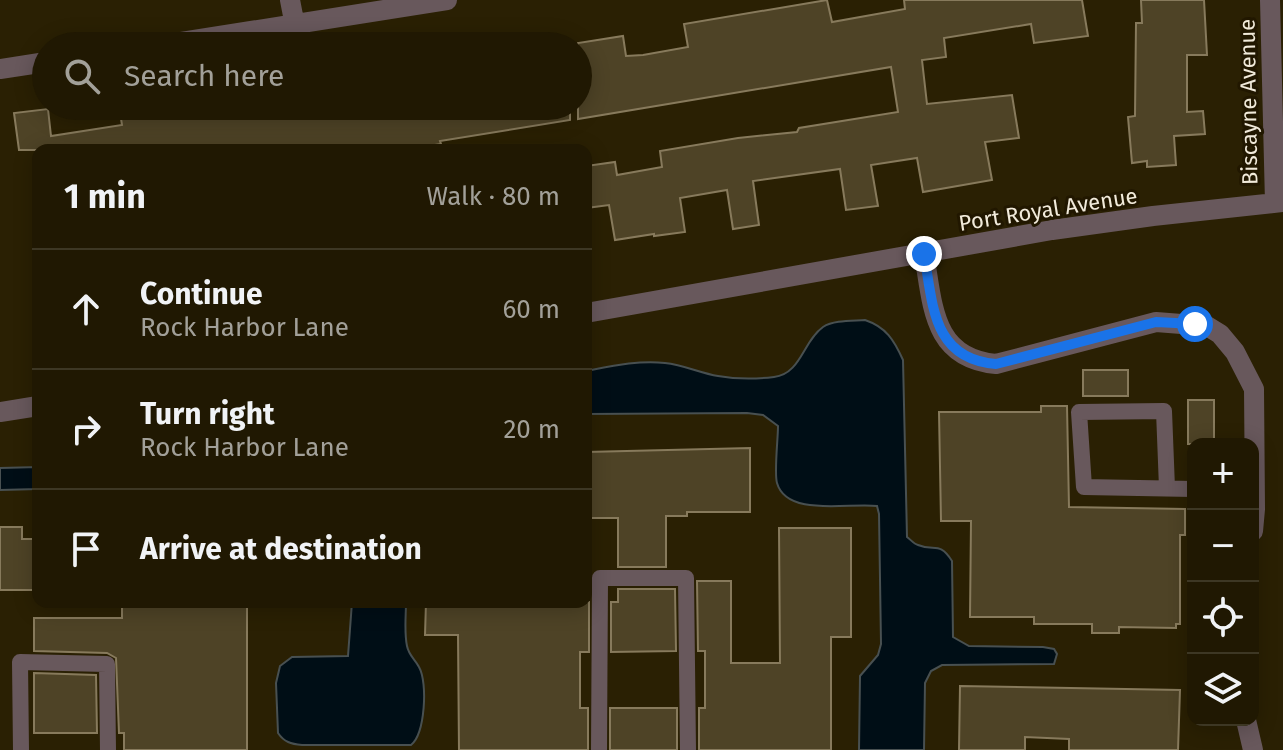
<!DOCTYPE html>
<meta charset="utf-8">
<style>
:root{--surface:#201802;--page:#28210c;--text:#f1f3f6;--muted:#a2a099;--line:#3d3724}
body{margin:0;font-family:"Fira Sans",sans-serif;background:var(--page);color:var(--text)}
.controls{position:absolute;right:24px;bottom:24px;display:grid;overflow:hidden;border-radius:16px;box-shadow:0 4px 20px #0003}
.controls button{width:72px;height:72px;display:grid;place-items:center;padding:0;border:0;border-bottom:2px solid var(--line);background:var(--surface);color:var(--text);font:40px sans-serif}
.stop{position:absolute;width:24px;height:24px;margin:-18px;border:6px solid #1a73e8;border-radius:50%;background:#fff}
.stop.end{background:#1a73e8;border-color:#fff;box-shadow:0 2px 8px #0008}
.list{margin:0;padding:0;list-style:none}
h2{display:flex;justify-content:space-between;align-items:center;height:104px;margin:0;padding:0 32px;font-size:34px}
h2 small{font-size:26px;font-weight:400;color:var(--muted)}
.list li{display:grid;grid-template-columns:52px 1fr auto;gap:24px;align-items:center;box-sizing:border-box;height:120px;padding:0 32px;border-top:2px solid var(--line)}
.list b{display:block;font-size:30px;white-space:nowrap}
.list p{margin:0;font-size:26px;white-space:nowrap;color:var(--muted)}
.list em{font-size:26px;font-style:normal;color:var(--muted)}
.icon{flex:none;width:44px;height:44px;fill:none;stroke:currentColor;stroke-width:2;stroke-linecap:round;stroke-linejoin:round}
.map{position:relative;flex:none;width:1283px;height:750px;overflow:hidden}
.search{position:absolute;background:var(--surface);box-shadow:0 4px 20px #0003;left:32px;top:32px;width:560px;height:88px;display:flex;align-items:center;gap:20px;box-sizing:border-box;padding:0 28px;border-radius:44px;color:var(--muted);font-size:30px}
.panel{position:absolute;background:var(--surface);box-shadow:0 4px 20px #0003;left:32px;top:144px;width:560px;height:464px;border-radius:16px}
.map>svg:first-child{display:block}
</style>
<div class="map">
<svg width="1283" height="750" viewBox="0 0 1283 750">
<rect width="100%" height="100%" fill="#2a2003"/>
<path fill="#000e16" stroke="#485051" stroke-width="2" d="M 865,320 C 886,327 894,340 903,360 L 907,537 C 911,540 914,544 918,545 C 935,552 939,541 952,561 L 953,637 L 969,646 L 1043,647 L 1054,649 L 1057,654 L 1054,664 L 942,665 L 931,671 L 925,683 L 924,750 L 859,750 L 860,676 L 878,655 L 881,644 L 879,514 L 877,506 C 851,502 787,518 777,483 C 774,473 778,439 778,426 L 763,415 L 747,413 L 586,414 L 586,371 C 612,366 639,360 665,363 C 684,365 700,373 718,376 C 735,379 757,379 774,377 C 801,374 803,341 823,327 C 834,320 852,321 865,320 Z
M 38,467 L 38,489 L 0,490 L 0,468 Z
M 352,602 L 406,602 C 406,616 404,632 407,646 C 409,656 415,659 419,667 C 428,683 425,734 411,745 L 302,745 C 291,744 284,742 278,733 L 276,683 L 280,666 L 292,657 L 348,656 Z"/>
<path fill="#4e4326" stroke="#877a5c" stroke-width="2" d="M 827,0 L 832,22 L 905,9 L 904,0 L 1082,0 L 1088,36 L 1034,43 L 1031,24 L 944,38 L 946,57 L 922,60 L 927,104 L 1012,95 L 1019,138 L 985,142 L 992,180 L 923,192 L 917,158 L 871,165 L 878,206 L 846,210 L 840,169 L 753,181 L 759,225 L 733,229 L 727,190 L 680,198 L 685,232 L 654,236 L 654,234 L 615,240 L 609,205 L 586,208 L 586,166 L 615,162 L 617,175 L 662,167 L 660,151 L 738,138 L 797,132 L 799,128 L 898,112 L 891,67 L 578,119 L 578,43 L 623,36 L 626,56 L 643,55 L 688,47 L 684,24 Z
M 1141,0 L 1204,0 L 1207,55 L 1187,55 L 1187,112 L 1203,111 L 1205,134 L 1174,136 L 1176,165 L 1147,167 L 1147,161 L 1132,163 L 1128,117 L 1135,116 L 1136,23 L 1142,23 Z
M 119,106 L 151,106 L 152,113 L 200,106 L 267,106 L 269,117 L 330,106 L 570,106 L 570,120 L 440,141 L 441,144 L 404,150 L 19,150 L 14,113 L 48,109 L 51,136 L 122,125 Z
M 1083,370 L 1128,370 L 1128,396 L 1083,396 Z
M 1188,400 L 1214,400 L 1214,444 L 1188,444 Z
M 1041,406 L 1067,406 L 1069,507 L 1185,509 L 1185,535 L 1180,535 L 1180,624 L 1176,624 L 1176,628 L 1119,627 L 1119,633 L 1092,633 L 1092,624 L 1034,624 L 1034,617 L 970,617 L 971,521 L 941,521 L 939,412 L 1041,412 Z
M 750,448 L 750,512 L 687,512 L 687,516 L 666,516 L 666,567 L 618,567 L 618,518 L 586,518 L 586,452 Z
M 0,527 L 22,527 L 22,539 L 38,539 L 38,590 L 0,590 Z
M 779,528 L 851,528 L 851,637 L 831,637 L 831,750 L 699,750 L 699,708 L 705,708 L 705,651 L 698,651 L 697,581 L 731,581 L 731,663 L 780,663 Z
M 618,589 L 675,589 L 676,651 L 611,652 L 611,602 L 618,602 Z
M 122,602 L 247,602 L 247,750 L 124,750 L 124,733 L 119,733 L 116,658 L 107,653 L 34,651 L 34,618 L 122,618 Z
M 426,602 L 589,602 L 589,652 L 580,652 L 580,708 L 588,708 L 588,750 L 459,750 L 458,635 L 425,635 Z
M 34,673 L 96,675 L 97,733 L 34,733 Z
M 960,686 L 1180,690 L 1178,750 L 1069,750 L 1069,739 L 1025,737 L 1025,750 L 959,750 Z
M 610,708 L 677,708 L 677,750 L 610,750 Z"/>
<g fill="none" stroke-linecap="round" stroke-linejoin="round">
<path stroke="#68585c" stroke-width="16" d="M 1167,488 L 1164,411 L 1079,412 L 1084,487 L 1193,489
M 21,750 L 20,662 L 107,664 L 108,750
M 599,750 L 600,578 L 686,578 L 688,750"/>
<path stroke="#68585c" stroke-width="20" d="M 290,0 L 295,26
M 1270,0 L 1275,203
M 156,46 L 447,0
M 0,69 L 46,62
M 924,254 C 933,305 932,358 996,364 L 1156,322 L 1207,326 L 1220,334 L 1235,352 L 1254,389 L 1255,509 L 1253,531
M 586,313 L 1052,230 L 1153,216 L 1283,202
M 0,412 L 38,406
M 1246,720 L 1253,750"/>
</g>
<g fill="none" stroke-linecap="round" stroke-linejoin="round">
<path stroke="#1a73e8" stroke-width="10" d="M 924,254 C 933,304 932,359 996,364 L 1156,322 L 1195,324"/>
</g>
<g text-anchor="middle" stroke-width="6" stroke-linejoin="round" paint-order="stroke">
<g font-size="22" fill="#f1eada" stroke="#211700">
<text transform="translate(1248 102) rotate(-91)" y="8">Biscayne Avenue</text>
<text transform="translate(1048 209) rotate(-9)" y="8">Port Royal Avenue</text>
</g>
</g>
</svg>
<div class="controls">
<button>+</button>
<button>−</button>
<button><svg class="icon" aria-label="locate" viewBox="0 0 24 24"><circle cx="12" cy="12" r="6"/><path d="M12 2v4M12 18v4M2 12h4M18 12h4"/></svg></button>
<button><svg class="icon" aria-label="layers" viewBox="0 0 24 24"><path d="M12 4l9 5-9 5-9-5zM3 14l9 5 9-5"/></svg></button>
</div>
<div class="stop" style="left:1195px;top:324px"></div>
<div class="stop end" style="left:924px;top:254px"></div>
<div class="search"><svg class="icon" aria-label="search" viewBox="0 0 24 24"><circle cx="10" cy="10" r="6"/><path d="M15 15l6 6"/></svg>Search here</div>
<section class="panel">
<h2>1 min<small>Walk · 80 m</small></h2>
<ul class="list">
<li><svg class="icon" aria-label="ahead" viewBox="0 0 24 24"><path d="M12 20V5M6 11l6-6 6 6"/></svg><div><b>Continue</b><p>Rock Harbor Lane</p></div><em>60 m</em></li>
<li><svg class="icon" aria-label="right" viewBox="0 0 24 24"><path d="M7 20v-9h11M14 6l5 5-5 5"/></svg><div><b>Turn right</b><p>Rock Harbor Lane</p></div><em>20 m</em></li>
<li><svg class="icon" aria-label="arrive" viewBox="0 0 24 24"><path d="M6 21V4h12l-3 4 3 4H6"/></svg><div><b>Arrive at destination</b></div></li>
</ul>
</section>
</div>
